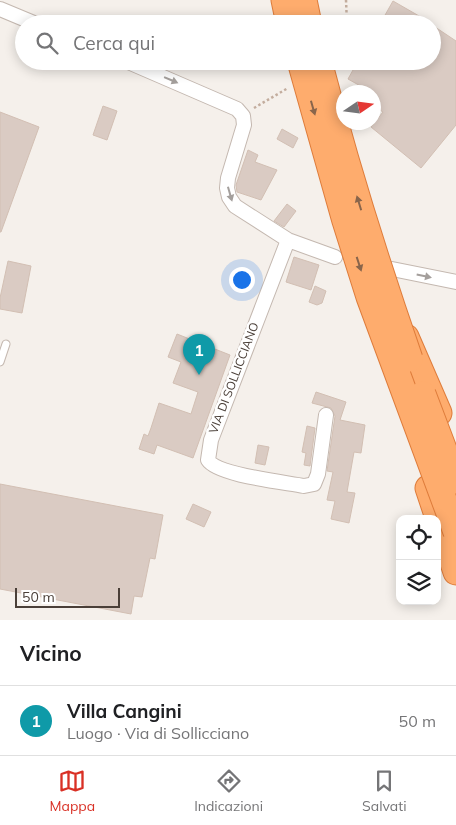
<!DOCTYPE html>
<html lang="it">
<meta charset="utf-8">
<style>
:root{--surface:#fff;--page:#f2f2f2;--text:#202124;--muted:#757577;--line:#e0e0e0;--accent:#d93025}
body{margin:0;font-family:Mulish,sans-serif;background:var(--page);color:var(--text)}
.controls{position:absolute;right:15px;bottom:15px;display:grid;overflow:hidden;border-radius:10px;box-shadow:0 2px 12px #0003}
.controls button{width:45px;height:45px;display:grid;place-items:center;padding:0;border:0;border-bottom:1px solid var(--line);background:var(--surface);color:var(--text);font:25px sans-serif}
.compass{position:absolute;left:336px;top:85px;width:45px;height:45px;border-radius:50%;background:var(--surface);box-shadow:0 2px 12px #0003;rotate:77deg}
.scale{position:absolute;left:15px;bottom:12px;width:105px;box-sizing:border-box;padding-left:5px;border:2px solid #4a3f38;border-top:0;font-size:14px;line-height:18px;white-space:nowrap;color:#4a3f38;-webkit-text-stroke:4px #fff;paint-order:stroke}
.you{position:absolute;left:241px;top:279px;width:18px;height:18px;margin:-12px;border:4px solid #fff;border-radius:50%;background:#1a73e8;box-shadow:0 0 0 8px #1a73e833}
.badge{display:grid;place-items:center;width:32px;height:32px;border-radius:50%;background:var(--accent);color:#fff;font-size:16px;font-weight:700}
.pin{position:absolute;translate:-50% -41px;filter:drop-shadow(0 1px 2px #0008)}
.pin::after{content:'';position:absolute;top:26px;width:18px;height:15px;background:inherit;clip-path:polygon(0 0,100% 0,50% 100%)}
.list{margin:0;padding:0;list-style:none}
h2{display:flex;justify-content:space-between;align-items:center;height:65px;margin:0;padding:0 20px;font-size:21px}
h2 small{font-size:16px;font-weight:400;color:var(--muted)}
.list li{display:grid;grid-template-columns:32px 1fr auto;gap:15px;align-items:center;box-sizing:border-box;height:70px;padding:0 20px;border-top:1px solid var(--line)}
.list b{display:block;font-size:19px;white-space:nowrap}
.list p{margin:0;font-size:16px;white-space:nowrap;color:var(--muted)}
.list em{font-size:16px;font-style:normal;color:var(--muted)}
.icon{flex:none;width:28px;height:28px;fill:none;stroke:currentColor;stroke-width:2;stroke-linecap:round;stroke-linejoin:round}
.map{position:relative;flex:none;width:456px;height:620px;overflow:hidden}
.search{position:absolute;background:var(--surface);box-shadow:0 2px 12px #0003;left:15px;right:15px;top:15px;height:55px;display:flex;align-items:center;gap:12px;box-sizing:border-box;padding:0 18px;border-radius:28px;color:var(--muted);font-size:19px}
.sheet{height:135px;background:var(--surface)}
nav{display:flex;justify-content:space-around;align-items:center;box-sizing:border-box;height:70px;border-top:1px solid var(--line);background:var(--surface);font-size:14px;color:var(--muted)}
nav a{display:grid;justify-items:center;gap:2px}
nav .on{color:var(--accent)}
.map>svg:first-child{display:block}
</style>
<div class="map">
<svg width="456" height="620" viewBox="0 0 456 620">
<rect width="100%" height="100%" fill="#f5f0eb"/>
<path fill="#dacbc3" stroke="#d2bfb3" d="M 393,1 L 433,24 L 380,24 Z
M 432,25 L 456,41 L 456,125 L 421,168 L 371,127 L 383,112 L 374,106 L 374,92 L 362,92 L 364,88 L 348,79 L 358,61 L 432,61 Z
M 103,106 L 117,111 L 107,140 L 93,135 Z
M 0,112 L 39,127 L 1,232 L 0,232 Z
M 282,129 L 298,138 L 293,148 L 277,139 Z
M 248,150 L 258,155 L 255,162 L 277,170 L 261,200 L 237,192 L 236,185 Z
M 287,204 L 296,211 L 284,227 L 274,221 Z
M 294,257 L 319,265 L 311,290 L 286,282 Z
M 8,261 L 31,266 L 22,313 L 0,309 L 0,298 Z
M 315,286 L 326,291 L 322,303 L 317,305 L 309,302 Z
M 177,334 L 230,355 L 193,458 L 157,445 L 154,454 L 139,449 L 144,434 L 148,436 L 151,428 L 159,403 L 191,414 L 198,392 L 173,383 L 181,362 L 168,357 Z
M 316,392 L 346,402 L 340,420 L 365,425 L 361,453 L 354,452 L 347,492 L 355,493 L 349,523 L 331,519 L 335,501 L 327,500 L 333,472 L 327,471 L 335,416 L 331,408 L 312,403 Z
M 307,426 L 315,428 L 310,466 L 304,465 L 306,453 L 302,452 Z
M 258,445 L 269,447 L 265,465 L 255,463 Z
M 0,484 L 163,515 L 155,559 L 150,558 L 142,597 L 134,596 L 131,614 L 0,589 Z
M 193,504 L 211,512 L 204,527 L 186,519 Z"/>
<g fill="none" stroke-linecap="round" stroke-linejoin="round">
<g stroke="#c4b8b0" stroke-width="9">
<path id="lane" d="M 0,362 L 6,344"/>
</g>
<g stroke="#c4b8b0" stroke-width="16">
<path id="street" d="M 0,9 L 36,24
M 126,61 L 237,109 L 243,116 L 244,125 L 228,178 L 227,188 L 229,197 L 235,206 L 288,240 L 335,257
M 288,240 L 211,440 L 208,460 C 217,475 283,482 304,486 L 314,484 L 318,474 L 326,415
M 392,269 L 456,282"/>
</g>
<g stroke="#de7c3b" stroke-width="27">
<path id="highway" d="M 284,0 L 289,24
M 304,0 L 309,24
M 406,337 L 439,413
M 428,488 L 456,572"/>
</g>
<path stroke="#c3ad9e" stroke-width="2.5" stroke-dasharray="2.5 2.5" stroke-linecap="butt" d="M 346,0 L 347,24
M 254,108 L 288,88"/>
<use href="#lane" stroke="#fff" stroke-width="7"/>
<use href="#street" stroke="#fff" stroke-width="14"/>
<use href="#highway" stroke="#feac6d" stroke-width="25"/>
<g stroke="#de7c3b" stroke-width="27" stroke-linecap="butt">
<path id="highway-bridge" d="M 300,61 L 345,221 L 369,297 L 456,532
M 319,61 C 345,162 376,261 410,359
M 423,394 L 456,481"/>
</g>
<use href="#highway-bridge" stroke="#feac6d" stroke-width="25"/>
</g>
<defs><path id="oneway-solid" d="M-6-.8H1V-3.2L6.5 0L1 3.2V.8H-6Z" transform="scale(1.25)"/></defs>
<g fill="#a49f9c">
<use href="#oneway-solid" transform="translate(171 80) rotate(23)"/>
<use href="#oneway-solid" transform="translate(230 194) rotate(74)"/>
<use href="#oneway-solid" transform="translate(424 276) rotate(12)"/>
</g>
<g fill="#89654b">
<use href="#oneway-solid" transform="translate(313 108) rotate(74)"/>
<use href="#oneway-solid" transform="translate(359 203) rotate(-107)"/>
<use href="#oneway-solid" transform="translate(359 264) rotate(72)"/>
</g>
<g text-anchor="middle" stroke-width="5" stroke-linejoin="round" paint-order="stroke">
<g font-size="12" fill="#4a3f38" stroke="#fff">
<text transform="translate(234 378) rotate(-69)" y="4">VIA DI SOLLICCIANO</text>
</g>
</g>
</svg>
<div class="controls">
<button><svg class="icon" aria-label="locate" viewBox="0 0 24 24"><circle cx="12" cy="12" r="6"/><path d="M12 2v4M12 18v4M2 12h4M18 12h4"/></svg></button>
<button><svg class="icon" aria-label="layers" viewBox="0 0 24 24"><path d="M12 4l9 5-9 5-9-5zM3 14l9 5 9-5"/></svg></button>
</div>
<svg class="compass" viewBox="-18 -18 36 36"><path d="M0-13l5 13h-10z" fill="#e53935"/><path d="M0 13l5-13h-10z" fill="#757577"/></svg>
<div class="scale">50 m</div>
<div class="you"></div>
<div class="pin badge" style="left:199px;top:375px;background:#0f9aa8">1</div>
<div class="search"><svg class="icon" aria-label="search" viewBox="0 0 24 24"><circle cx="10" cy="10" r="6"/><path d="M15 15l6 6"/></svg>Cerca qui</div>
</div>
<section class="sheet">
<h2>Vicino<small></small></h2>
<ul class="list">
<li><span class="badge" style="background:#0f9aa8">1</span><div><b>Villa Cangini</b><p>Luogo · Via di Sollicciano</p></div><em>50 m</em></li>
</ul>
</section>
<nav>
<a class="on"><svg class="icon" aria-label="map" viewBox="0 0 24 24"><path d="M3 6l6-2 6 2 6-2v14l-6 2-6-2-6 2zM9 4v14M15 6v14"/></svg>Mappa</a>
<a><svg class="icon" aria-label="directions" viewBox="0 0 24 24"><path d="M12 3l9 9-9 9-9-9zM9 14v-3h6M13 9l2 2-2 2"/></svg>Indicazioni</a>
<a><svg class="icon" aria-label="saved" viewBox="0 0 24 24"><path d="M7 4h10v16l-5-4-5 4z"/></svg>Salvati</a>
</nav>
